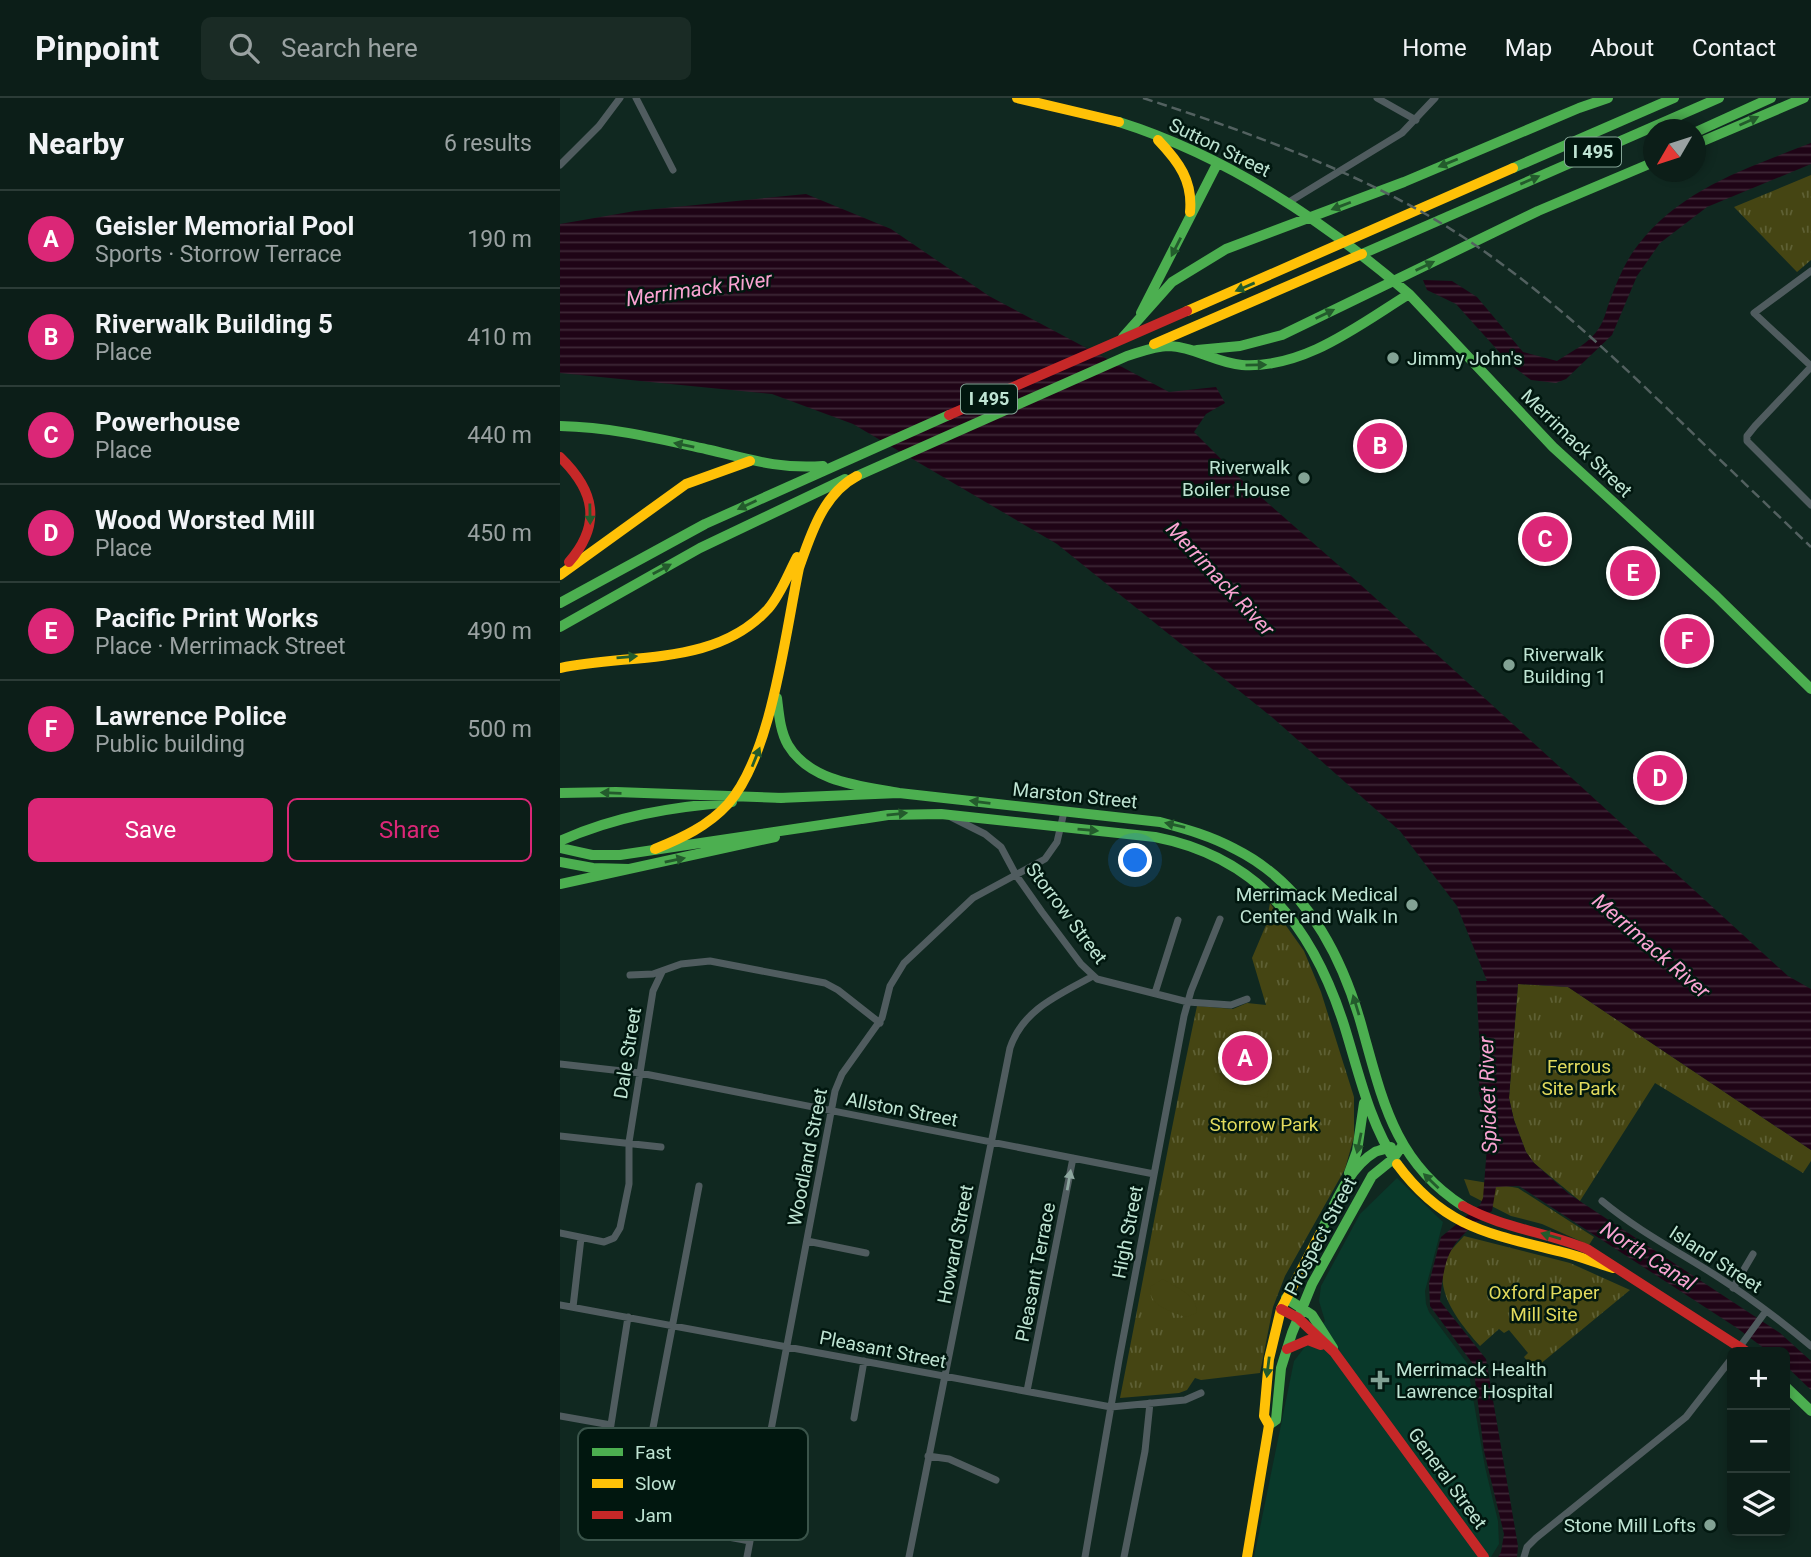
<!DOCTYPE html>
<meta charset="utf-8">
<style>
:root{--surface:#0c1e18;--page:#1a2b25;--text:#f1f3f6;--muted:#9aa2a2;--line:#2c3c37;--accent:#db2777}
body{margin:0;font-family:Roboto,sans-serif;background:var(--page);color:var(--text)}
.controls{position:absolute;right:21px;bottom:21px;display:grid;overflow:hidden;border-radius:10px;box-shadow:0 4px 10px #0003}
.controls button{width:63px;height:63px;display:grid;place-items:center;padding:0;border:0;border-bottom:2px solid var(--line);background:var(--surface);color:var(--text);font:35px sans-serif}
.compass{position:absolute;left:1083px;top:21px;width:63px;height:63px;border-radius:50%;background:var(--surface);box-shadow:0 4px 10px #0003;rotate:231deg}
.you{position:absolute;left:576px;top:763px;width:24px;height:24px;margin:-18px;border:5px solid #fff;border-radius:50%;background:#1a73e8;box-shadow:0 0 0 10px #1a73e833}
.badge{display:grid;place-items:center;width:46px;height:46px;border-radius:50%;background:var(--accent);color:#fff;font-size:23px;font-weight:700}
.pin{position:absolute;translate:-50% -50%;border:4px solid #fff;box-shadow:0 2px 7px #0006}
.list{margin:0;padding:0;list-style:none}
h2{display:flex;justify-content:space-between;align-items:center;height:91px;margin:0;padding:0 28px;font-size:30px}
h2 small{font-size:23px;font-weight:400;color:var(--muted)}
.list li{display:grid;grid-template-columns:46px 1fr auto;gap:21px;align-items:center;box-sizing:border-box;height:98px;padding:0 28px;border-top:2px solid var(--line)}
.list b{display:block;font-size:26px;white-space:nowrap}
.list p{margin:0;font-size:23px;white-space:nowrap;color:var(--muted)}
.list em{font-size:23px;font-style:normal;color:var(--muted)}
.actions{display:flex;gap:14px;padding:21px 28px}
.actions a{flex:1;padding:16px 0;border:2px solid var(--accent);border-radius:10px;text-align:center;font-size:24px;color:var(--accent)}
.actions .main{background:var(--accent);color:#fff}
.icon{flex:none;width:38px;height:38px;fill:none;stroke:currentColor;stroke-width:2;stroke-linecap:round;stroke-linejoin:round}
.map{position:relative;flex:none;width:1251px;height:1459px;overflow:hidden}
header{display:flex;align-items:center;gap:42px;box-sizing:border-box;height:98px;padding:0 35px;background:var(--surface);border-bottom:2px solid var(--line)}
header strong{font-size:33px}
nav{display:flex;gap:38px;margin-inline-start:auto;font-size:24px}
.search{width:490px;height:63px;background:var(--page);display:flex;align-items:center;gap:18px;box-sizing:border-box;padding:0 24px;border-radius:10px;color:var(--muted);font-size:26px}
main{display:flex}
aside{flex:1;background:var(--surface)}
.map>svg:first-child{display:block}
</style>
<header>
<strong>Pinpoint</strong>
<div class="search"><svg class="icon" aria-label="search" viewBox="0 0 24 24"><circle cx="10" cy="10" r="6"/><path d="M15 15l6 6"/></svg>Search here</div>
<nav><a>Home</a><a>Map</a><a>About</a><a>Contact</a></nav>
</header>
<main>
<aside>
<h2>Nearby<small>6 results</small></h2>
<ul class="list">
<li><span class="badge">A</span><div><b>Geisler Memorial Pool</b><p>Sports · Storrow Terrace</p></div><em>190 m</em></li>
<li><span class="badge">B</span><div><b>Riverwalk Building 5</b><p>Place</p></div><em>410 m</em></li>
<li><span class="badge">C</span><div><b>Powerhouse</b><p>Place</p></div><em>440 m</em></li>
<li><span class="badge">D</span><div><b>Wood Worsted Mill</b><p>Place</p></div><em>450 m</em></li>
<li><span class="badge">E</span><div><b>Pacific Print Works</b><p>Place · Merrimack Street</p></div><em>490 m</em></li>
<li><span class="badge">F</span><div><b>Lawrence Police</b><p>Public building</p></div><em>500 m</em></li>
</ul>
<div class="actions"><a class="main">Save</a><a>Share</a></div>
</aside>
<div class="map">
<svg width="1251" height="1459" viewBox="0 0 1251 1459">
<defs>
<pattern id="grass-tufts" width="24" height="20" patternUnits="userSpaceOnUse" patternTransform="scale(1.75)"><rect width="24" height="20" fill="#454513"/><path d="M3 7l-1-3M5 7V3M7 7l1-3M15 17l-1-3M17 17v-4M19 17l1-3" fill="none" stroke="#5e6034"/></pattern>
<pattern id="water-rules" width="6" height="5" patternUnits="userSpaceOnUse" patternTransform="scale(1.75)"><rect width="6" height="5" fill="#1f0416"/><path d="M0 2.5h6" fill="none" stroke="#3e2837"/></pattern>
</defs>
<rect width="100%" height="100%" fill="#102820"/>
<path fill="#09392a" d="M 837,1080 L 883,1124 L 865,1193 L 866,1206 L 869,1214 L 907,1265 L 925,1369 L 938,1423 L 939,1446 L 931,1459 L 694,1459 L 734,1263 L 765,1223 L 759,1203 L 761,1188 L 800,1116 Z"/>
<path fill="url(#grass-tufts)" d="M 1251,77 L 1251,162 L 1237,174 L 1174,109 Z
M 710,805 L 744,853 L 761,894 L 794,999 L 794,1039 L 785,1071 L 725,1178 L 713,1209 L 700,1275 L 641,1282 L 635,1280 L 627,1292 L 619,1295 L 560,1300 C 586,1169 609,1038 637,908 L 673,911 L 687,905 L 706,907 L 692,860 L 706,827 Z
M 958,886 L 1008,889 L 1251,1052 L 1251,1063 L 1243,1075 L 1095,985 L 1020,1103 L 974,1065 L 966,1054 L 954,1022 L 949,1000 Z
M 904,1081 L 958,1090 L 1034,1139 L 1029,1147 L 982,1126 L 951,1118 L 910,1097 Z
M 904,1138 L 1010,1165 L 1070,1192 L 979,1267 L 978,1276 L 964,1259 L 968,1255 L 949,1232 L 944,1235 L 939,1231 L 920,1248 C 899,1224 869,1189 889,1155 C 893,1149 899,1144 904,1138 Z"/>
<path fill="#454513" d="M 671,923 C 705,929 713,970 707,1000 L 658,991 L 667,945 L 665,933 Z
M 603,1181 C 615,1189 640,1198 636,1215 L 626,1219 C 612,1214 586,1207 591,1188 Z"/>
<path fill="url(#water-rules)" d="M 1251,45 L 1251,66 L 1147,109 L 1100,145 L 1077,178 L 1052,237 L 1006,281 L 996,285 L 971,282 L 950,266 L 896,206 L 867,192 L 863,182 L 892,183 L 917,199 L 963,254 L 997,263 C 1012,253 1030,245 1039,230 C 1044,223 1046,213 1049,205 C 1056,186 1065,163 1078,147 C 1121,91 1187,70 1251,45 Z
M 246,96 L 331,131 L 429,198 L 609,294 L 656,289 L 665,305 L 646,316 L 634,334 L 685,385 L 801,487 L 1228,878 L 1251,891 L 1251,1052 L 1008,889 L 958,886 L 949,1000 L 954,1022 L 966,1054 L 974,1065 L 1009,1096 L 1220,1235 L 1251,1263 L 1251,1292 L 1225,1267 L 1225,1254 L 1209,1254 L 1177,1230 L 959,1088 L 936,1089 L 932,1113 C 891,1144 885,1151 880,1203 L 926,1261 L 958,1448 L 957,1459 L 938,1459 L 941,1454 L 944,1436 L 924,1353 L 913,1266 L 870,1208 L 869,1185 L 881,1139 L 920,1107 L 923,1100 L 928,1036 L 919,994 L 920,953 L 916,883 L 927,883 L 897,808 L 840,733 L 713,620 L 497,446 L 293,326 L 212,296 L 0,275 L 0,126 L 75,113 Z
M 695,943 L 704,968 L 688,974 L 686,968 L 679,970 L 674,956 L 681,954 L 680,948 Z"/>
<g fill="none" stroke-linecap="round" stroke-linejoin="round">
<path stroke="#505c5f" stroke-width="7" d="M 76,0 L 113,72
M 817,0 L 856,22
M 0,67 L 39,28 L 60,0
M 729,104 L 842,35 L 875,0
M 1251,173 L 1194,215 L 1251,268
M 1251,269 L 1195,328 L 1187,338 L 1187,343 L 1251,407
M 391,719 L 425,736 L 441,749 L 456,777 L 482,814 L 521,866 L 537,881 L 628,904 L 671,907 L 687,901
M 70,877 L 93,876 L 121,866 L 150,863 L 265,885 L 278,892 L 320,925
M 595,895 L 618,822
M 0,966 L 80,975 L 594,1076
M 0,1038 L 101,1049
M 1042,1103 C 1077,1132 1117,1153 1155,1177 C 1188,1198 1221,1223 1251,1248
M 0,1135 L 44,1144 L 54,1140 L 60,1130 L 69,1086 L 69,1044 L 93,893 L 102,874
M 247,1143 L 306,1155
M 1173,1190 L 1193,1156
M 0,1207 L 551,1309 L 625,1302 L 641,1295
M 13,1209 L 21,1140
M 68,1219 L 37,1415 L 190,1443
M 1176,1254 L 1206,1213
M 467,1293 L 513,1060
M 0,1318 L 51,1327
M 294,1320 L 304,1263
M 88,1356 L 139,1088
M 368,1358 L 389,1361 L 436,1382
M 187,1459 L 275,993 L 282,976 L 322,920 L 330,888 L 344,865 L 413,800 L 485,761 L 497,744 L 504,714
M 349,1459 L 450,950 C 463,911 499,897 533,878
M 525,1459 L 559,1262 L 624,918 L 631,893 L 660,821
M 564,1459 L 585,1353 L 590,1305
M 964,1459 L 967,1449 L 976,1440 L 1126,1319 L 1172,1260"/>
<path stroke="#4caf50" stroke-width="10" d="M 1136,34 L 1211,0
M 1136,46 L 1244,0
M 953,70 L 1114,0
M 802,156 L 1159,0
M 849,196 L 993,349 L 1156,498 L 1251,591
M 581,215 L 657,66
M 563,239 L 612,184 L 666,151 L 844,84 L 1019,10 L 1048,0
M 637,252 L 680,248 L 722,237 L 978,113 L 1094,64
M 0,328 C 52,329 100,341 150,352 C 192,362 219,371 263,368
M 297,378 L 567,258 C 580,254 595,248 609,248 C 635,249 657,265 682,267 C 744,271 799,227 849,196 C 763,122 667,58 559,24
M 0,505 L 145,426 L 389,317
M 0,529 L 140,450 L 285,381
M 217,600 C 219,616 220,633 228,647 C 250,684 301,688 339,695
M 0,695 L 56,694 L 223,700
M 219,700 L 339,695 L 600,724 C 626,731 651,738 675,751 C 747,787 783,859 803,933 C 823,1005 836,1065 903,1108
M 302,721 L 328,717 L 381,716 L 595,739 C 699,759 753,830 784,927 C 799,975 809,1024 837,1066
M 0,743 C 55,718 112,709 172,704
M 0,750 L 32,757 L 60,757 L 308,720
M 0,764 L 33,770 L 69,771
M 0,786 L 215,739
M 789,1075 L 797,1053 L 804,1005
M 761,1134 C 774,1108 788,1070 815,1054 C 819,1052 826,1051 831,1049
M 726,1200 L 752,1217 L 773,1250
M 1225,1288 L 1251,1313
M 709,1327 L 716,1322 L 721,1270 L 732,1235 L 752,1186 L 812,1078 L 833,1061 L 842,1048"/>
<path stroke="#ffc107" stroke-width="10" d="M 457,0 L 559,24
M 598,42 C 619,64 633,83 630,114
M 627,213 L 953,70
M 594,246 L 802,156
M 0,477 L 126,386 L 190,363
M 0,570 C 70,555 155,569 208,511 C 221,496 228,476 237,459
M 95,751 C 122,740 148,728 168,706 C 212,656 225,536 239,470 C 251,436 263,396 297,378
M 837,1066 C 884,1130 930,1136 1002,1154 C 1019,1158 1036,1165 1053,1170
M 687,1459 L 709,1327 L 704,1318 L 709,1261 L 721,1211 L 761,1134"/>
<path stroke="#c62828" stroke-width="10" d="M 389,317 L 627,213
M 0,359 C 35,393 42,426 9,464
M 903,1108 C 942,1130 986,1134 1027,1151 L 1187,1254
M 721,1211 L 738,1220 L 774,1254 L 924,1459
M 727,1251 L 748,1242 L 761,1247"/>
<path stroke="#536160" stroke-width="2.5" stroke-dasharray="10 5" stroke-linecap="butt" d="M 583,0 C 679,31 774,65 862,114 C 956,167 1036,242 1114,317 C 1159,361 1205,405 1251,449"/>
</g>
<defs><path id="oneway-solid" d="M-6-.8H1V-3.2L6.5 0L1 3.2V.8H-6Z" transform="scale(1.75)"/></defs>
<g fill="#235b2c">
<use href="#oneway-solid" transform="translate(1189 23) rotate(-24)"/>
<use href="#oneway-solid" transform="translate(888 65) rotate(158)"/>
<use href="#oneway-solid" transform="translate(970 82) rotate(-23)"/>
<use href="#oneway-solid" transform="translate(781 108) rotate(159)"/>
<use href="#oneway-solid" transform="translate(616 149) rotate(117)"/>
<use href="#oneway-solid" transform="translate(865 168) rotate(-26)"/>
<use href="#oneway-solid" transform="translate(685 189) rotate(157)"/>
<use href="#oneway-solid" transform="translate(765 216) rotate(-26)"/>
<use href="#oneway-solid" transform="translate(696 267) rotate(-1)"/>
<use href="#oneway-solid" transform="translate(124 347) rotate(-168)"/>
<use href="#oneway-solid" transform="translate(187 407) rotate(155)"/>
<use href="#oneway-solid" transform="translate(30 416) rotate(89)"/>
<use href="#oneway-solid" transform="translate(102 471) rotate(-28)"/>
<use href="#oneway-solid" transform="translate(67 559) rotate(-5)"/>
<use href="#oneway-solid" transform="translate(196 659) rotate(-68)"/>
<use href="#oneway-solid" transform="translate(51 695) rotate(-178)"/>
<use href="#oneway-solid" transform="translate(420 704) rotate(-173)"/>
<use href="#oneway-solid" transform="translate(337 716) rotate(-6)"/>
<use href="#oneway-solid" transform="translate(615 727) rotate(-167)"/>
<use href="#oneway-solid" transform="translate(528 732) rotate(5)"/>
<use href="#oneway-solid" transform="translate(115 762) rotate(-12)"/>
<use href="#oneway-solid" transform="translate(796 907) rotate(-107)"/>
<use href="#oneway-solid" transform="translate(799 1045) rotate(102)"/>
<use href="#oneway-solid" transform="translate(871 1083) rotate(-136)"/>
<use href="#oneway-solid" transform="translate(991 1138) rotate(-164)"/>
<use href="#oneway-solid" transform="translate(708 1269) rotate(97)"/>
</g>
<use fill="#8da79f" href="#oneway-solid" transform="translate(509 1082) rotate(-80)"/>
<g fill="#82a294" stroke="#01170f" stroke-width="2.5">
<circle cx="833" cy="260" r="7"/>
<circle cx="744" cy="380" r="7"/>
<circle cx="949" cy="567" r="7"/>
<circle cx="852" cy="807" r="7"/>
<path d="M816.5 1271.5h7v7h7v7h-7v7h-7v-7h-7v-7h7z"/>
<circle cx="1150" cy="1427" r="7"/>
</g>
<g text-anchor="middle" stroke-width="5" stroke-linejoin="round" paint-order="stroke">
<g fill="#01170f" stroke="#86a698" stroke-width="2">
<rect x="1005" y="39.5" width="56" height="29" rx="5"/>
<rect x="401" y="286.5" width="56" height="29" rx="5"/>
</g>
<g font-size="18" font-weight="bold" fill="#bfe4d3">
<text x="1033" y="60">I 495</text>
<text x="429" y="307">I 495</text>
</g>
<g font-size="19" fill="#bfe4d3" stroke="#01170f">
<text transform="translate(660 49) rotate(26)" y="7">Sutton Street</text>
<text transform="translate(1017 345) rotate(44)" y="7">Merrimack Street</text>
<text transform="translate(515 697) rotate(6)" y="7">Marston Street</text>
<text transform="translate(507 815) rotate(53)" y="7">Storrow Street</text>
<text transform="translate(67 955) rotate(-81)" y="7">Dale Street</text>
<text transform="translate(342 1011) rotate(11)" y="7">Allston Street</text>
<text transform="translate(247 1059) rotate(-79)" y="7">Woodland Street</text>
<text transform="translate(567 1134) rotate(-79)" y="7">High Street</text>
<text transform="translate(760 1138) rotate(-62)" y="7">Prospect Street</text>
<text transform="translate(395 1146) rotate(-79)" y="7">Howard Street</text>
<text transform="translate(1156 1161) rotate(33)" y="7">Island Street</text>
<text transform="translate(475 1174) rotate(-79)" y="7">Pleasant Terrace</text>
<text transform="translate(323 1251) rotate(11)" y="7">Pleasant Street</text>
<text transform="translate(888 1380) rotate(54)" y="7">General Street</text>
</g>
<g font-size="19" fill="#bfe4d3" stroke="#01170f" text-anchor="start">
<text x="847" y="267">Jimmy John's</text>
<text x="730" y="376" text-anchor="end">Riverwalk<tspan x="730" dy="22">Boiler House</tspan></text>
<text x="963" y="563">Riverwalk<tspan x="963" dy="22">Building 1</tspan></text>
<text x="838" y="803" text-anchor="end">Merrimack Medical<tspan x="838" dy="22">Center and Walk In</tspan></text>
<text x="836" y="1278">Merrimack Health<tspan x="836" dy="22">Lawrence Hospital</tspan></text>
<text x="1136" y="1434" text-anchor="end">Stone Mill Lofts</text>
</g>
<g font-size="19" fill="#e1da5d" stroke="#01170f">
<text x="1019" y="975">Ferrous<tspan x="1019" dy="22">Site Park</tspan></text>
<text x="704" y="1033">Storrow Park</text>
<text x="984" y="1201">Oxford Paper<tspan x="984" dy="22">Mill Site</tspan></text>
</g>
<g font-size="21" font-style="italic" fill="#f9a3d2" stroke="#01170f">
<text transform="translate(139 191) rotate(-8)" y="7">Merrimack River</text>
<text transform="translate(660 481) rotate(47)" y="7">Merrimack River</text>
<text transform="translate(1091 848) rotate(41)" y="7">Merrimack River</text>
<text transform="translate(928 997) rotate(-92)" y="7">Spicket River</text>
<text transform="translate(1088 1158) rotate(33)" y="7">North Canal</text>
</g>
</g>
<rect x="18" y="1330" width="230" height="112" rx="10" fill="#01170f" stroke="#3a544a" stroke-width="2"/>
<rect x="32" y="1350" width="31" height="8" fill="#4caf50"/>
<rect x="32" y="1381" width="31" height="9" fill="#ffc107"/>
<rect x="32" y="1413" width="31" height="8" fill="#c62828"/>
<g font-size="19" fill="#bfe4d3">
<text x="75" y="1361">Fast</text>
<text x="75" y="1392">Slow</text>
<text x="75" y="1424">Jam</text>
</g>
</svg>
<div class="controls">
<button>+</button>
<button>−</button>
<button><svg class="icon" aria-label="layers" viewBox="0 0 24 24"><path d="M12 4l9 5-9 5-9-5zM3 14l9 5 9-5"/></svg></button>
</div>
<svg class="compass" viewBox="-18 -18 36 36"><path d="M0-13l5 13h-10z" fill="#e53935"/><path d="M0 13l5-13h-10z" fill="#9aa2a2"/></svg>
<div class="you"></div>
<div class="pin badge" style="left:685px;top:960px">A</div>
<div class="pin badge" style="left:820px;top:348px">B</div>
<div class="pin badge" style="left:985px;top:441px">C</div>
<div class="pin badge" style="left:1100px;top:680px">D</div>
<div class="pin badge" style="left:1073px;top:475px">E</div>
<div class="pin badge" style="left:1127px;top:543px">F</div>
</div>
</main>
